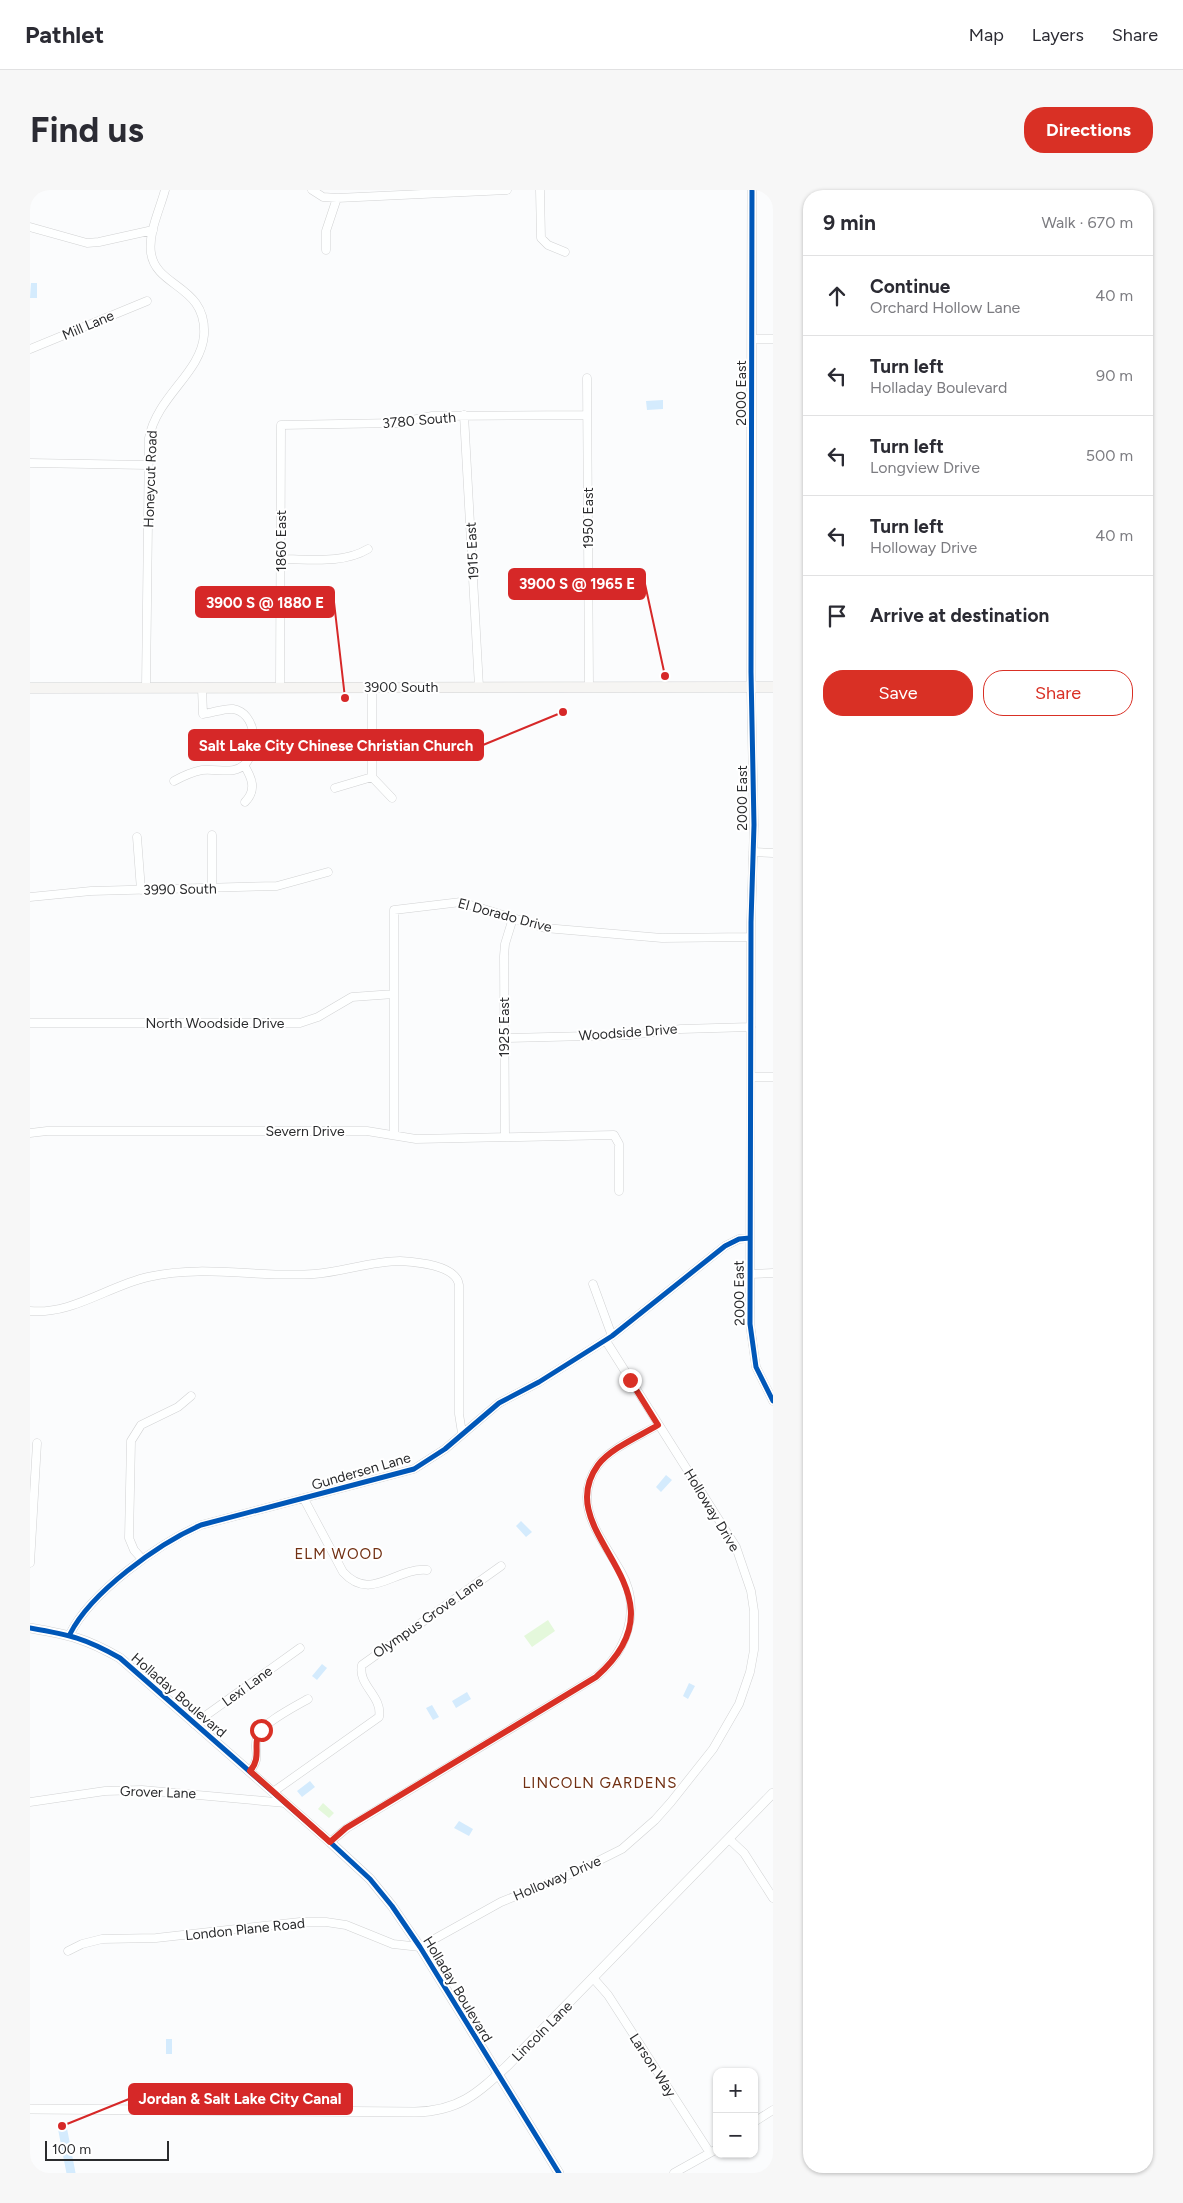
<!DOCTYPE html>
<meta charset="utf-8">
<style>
:root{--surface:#fff;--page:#f7f7f7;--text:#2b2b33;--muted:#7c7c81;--line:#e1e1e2;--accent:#d93025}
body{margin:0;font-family:Figtree,sans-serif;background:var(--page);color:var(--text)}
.controls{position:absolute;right:15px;bottom:15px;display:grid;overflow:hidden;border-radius:10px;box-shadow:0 1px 4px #0004}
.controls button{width:45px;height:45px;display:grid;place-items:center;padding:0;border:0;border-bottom:1px solid var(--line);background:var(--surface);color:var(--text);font:25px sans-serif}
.scale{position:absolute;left:15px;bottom:12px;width:124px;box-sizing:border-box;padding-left:5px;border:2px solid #2a2b2d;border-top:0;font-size:14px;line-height:18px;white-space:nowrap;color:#2a2b2d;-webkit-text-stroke:4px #fff;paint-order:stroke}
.stop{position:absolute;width:15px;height:15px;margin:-11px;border:4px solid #d93025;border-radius:50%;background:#fff}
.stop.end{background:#d93025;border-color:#fff;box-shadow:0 1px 5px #0008}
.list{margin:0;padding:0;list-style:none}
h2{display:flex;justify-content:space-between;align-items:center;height:65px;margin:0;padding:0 20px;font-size:21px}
h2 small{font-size:16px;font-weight:400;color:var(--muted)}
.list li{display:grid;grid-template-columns:32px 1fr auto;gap:15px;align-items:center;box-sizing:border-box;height:80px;padding:0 20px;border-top:1px solid var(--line)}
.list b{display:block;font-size:19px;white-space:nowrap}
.list p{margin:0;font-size:16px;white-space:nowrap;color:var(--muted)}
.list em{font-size:16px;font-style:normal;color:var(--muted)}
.actions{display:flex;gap:10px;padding:15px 20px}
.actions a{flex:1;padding:11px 0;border:1px solid var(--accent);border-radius:20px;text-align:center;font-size:18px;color:var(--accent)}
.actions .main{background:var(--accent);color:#fff}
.icon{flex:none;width:28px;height:28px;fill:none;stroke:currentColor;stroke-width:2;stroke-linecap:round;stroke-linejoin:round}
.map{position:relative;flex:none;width:743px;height:1983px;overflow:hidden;border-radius:20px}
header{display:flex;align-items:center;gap:30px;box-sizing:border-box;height:70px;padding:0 25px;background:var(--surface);border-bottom:1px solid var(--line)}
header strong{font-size:24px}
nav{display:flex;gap:28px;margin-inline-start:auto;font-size:18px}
.intro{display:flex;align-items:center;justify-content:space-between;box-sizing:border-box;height:120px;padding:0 30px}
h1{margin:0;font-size:35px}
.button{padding:12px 22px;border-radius:20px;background:var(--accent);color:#fff;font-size:18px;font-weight:700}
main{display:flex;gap:30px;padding:0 30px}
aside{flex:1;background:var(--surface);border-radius:20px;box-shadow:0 1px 4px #0004}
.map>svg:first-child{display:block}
</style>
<header>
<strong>Pathlet</strong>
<nav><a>Map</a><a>Layers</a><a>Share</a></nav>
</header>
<div class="intro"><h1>Find us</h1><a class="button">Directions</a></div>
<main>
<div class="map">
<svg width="743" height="1983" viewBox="0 0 743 1983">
<rect width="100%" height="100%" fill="#fbfcfd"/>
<path fill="#e4f8db" d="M 518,1430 L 525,1441 L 502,1457 L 494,1446 Z
M 293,1613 L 304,1623 L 299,1628 L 288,1619 Z"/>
<path fill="#d4ebfd" d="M 1,93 L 7,93 L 7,108 L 0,108 Z
M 633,210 L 633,219 L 617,220 L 616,211 Z
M 636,1285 L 642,1290 L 631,1302 L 626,1297 Z
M 491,1331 L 502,1342 L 496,1347 L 486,1336 Z
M 292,1474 L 297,1478 L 287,1490 L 282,1486 Z
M 659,1493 L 665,1496 L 658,1509 L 653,1506 Z
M 437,1502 L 441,1509 L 426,1518 L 422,1511 Z
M 402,1515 L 409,1527 L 403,1530 L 396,1518 Z
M 280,1591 L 285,1597 L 272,1607 L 267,1601 Z
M 429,1631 L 443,1639 L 439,1646 L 424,1638 Z
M 136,1849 L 142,1849 L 142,1864 L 136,1864 Z"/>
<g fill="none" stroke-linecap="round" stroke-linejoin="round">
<path stroke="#d4ebfd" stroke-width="9" d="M 32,1936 L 41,1983"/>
<g stroke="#d1d2d3" stroke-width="9">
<path id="minor" d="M 282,0 L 293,7 L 307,8 L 477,0
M 510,0 L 511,48 L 518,55 L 535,62
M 0,37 L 57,53 L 69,52 L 123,40
M 296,60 L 296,41 L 307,8
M 722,149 L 743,149
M 0,159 L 117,111
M 557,188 L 559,497
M 434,225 L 449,497
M 0,273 L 118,275
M 251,369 C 280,369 313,374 338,359
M 116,497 L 119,248 C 127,206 171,183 174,145 C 177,95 126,98 121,63 C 118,43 130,19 135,0
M 342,497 L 342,587 L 362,608
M 721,497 L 724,635 L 721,732 L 720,1134 L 726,1177 L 743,1211
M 250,498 L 251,235 L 367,233 L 402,226 L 557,225
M 214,575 C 222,588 227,600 215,612
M 144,591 C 153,586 162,582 172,580 C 187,578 205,586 216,573 C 229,558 226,523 203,519 C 194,518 183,523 173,524 L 172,498
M 305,598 L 342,587
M 107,647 L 111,700
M 723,662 L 743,663
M 182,698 L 182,645
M 0,707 L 61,701 L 247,696 L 298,682
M 0,833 L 270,833 L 288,827 L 322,807 L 364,804
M 474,848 L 599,845 L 651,839 L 721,837
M 721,887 L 743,887
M 0,943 L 17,941 L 337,941 L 386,949 L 584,945 L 589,954 L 589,1001
M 364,945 L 364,720 L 431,712 L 515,738 L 632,748 L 721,747
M 475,947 L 474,766 L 475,754 L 483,728
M 720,1084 L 743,1083
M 563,1094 L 582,1146
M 0,1121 C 42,1125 78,1096 118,1087 C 174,1074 228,1088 284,1084 C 313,1082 341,1071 370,1071 C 387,1072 426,1075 429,1095 L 429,1224 L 432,1243
M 274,1309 L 313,1382 C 341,1413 365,1377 397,1380
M 112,1369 L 104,1360 L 99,1348 L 101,1251 L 111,1235 L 148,1217 L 161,1206
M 0,1373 L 7,1253
M 40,1444 C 61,1402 128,1354 171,1335 L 384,1279 L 415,1259 L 469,1213 L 509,1192 L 582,1146 L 695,1056 L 709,1049 L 720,1048
M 164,1534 L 270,1458
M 220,1581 C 232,1566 223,1562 227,1547 C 230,1534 266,1516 278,1509
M 243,1602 L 349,1527 C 353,1506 327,1495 332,1475 L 471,1376
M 0,1612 L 75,1601 L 112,1600 L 256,1613
M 699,1649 L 714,1663 L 743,1708
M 300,1652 L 317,1638 L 566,1487 C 597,1461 612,1419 591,1382 C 572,1348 540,1314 568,1275 C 581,1258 610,1246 628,1235
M 38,1761 L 52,1754 L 72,1749 L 126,1748 L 270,1732 L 296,1732 L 316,1735 L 363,1754 L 390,1757 L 471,1712 L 546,1682 L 592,1659 L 625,1630 L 641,1612 L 683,1559 L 709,1514 L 720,1482 L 724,1460 L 724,1421 L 721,1401 L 706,1357 L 576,1151
M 564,1789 L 578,1805 L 680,1963
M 724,1932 L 743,1920
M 644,1983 L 687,1959"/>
</g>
<g stroke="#d1d2d3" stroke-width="10">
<path id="tertiary" d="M 721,497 L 722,0
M 0,1438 C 40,1445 55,1448 90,1468 L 300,1652 L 340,1689 L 362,1716 L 390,1757 L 529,1983
M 0,1919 L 385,1922 C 429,1921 447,1904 478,1875 L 743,1603"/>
</g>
<g stroke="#d1d2d3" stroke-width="11">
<path id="secondary" d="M 0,498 L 743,497"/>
</g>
<use href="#minor" stroke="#feffff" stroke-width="8"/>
<use href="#tertiary" stroke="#feffff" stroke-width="9"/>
<use href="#secondary" stroke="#f6f5f3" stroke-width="10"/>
<g stroke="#fff" stroke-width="8">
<path id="cycleway" d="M 722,0 L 721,482 L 724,635 L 721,732 L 720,1134 L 726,1177 L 743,1211
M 0,1438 C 40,1445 55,1448 90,1468 L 300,1652 L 340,1689 L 362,1716 L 390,1757 L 529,1983
M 40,1444 C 61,1402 128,1354 171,1335 L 384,1279 L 415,1259 L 469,1213 L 509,1192 L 582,1146 L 695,1056 L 709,1049 L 720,1048"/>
</g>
<use href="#cycleway" stroke="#0057b8" stroke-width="5"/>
</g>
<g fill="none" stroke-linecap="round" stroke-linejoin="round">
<path stroke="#d93025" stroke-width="6" d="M 231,1540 C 221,1554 233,1566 220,1581 L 300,1652 L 316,1638 L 566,1487 C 665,1400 517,1345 568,1275 C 581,1258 610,1246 628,1235 L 600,1190"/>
</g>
<g text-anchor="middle" stroke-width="4" stroke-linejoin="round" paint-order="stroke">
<g font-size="14" fill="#2a2b2d" stroke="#fff">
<text transform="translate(58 135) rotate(-23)" y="5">Mill Lane</text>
<text transform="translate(711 203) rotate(-90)" y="5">2000 East</text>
<text transform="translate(389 230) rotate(-5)" y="5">3780 South</text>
<text transform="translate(120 289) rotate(-88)" y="5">Honeycut Road</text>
<text transform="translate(558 328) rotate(-90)" y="5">1950 East</text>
<text transform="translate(251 351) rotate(-90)" y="5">1860 East</text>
<text transform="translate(442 361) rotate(-93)" y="5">1915 East</text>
<text x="371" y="502">3900 South</text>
<text transform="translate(712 608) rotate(-90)" y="5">2000 East</text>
<text transform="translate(150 699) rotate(-1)" y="5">3990 South</text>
<text transform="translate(475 725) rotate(15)" y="5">El Dorado Drive</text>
<text x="185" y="838">North Woodside Drive</text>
<text transform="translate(474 837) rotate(-90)" y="5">1925 East</text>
<text transform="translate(598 842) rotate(-4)" y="5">Woodside Drive</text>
<text x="275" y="946">Severn Drive</text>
<text transform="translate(709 1103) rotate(-91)" y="5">2000 East</text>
<text transform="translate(331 1281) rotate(-16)" y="5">Gundersen Lane</text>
<text transform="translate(682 1320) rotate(59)" y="5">Holloway Drive</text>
<text transform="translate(398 1427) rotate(-35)" y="5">Olympus Grove Lane</text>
<text transform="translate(217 1496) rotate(-36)" y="5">Lexi Lane</text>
<text transform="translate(149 1505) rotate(41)" y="5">Holladay Boulevard</text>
<text transform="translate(128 1602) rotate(2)" y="5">Grover Lane</text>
<text transform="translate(527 1688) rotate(-23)" y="5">Holloway Drive</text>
<text transform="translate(215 1739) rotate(-6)" y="5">London Plane Road</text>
<text transform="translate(428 1799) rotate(59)" y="5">Holladay Boulevard</text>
<text transform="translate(512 1841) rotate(-45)" y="5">Lincoln Lane</text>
<text transform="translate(623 1875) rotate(57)" y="5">Larson Way</text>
</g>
<g font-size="15" letter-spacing="1" fill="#713013" stroke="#fff">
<text x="309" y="1369">ELM WOOD</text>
<text x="570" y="1598">LINCOLN GARDENS</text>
</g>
</g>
<path fill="none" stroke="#d62828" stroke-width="2" d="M635 486L615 394M315 508L304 412M533 522L453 555M32 1936L99 1909"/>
<g fill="#d62828" stroke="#fff" stroke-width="2">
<circle cx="635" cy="486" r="5"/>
<circle cx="315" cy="508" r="5"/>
<circle cx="533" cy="522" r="5"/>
<circle cx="32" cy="1936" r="5"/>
</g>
<g fill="#d62828" stroke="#d62828" stroke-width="2">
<rect x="479" y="379" width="136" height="30" rx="5"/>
<rect x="166" y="397" width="138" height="30" rx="5"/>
<rect x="159" y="540" width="294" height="30" rx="5"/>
<rect x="99" y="1894" width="223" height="30" rx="5"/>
</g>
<g font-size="15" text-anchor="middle" font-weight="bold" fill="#fff">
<text x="547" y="399">3900 S @ 1965 E</text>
<text x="235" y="418">3900 S @ 1880 E</text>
<text x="306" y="561">Salt Lake City Chinese Christian Church</text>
<text x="210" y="1914">Jordan &amp; Salt Lake City Canal</text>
</g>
</svg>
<div class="controls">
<button>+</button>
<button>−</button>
</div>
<div class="scale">100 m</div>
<div class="stop" style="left:231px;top:1540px"></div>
<div class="stop end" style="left:600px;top:1190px"></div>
</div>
<aside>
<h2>9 min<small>Walk · 670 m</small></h2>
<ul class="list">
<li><svg class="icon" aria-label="ahead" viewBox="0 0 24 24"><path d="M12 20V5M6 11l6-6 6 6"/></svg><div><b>Continue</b><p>Orchard Hollow Lane</p></div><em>40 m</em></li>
<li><svg class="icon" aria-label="left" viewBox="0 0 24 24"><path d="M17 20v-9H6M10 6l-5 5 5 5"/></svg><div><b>Turn left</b><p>Holladay Boulevard</p></div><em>90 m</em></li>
<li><svg class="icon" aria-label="left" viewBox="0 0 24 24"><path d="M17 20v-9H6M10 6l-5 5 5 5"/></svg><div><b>Turn left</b><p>Longview Drive</p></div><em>500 m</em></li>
<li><svg class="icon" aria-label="left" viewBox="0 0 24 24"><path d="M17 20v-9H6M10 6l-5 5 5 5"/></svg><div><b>Turn left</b><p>Holloway Drive</p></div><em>40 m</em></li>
<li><svg class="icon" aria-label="arrive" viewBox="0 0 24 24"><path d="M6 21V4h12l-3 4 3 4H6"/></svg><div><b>Arrive at destination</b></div></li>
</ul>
<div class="actions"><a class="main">Save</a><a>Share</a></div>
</aside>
</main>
